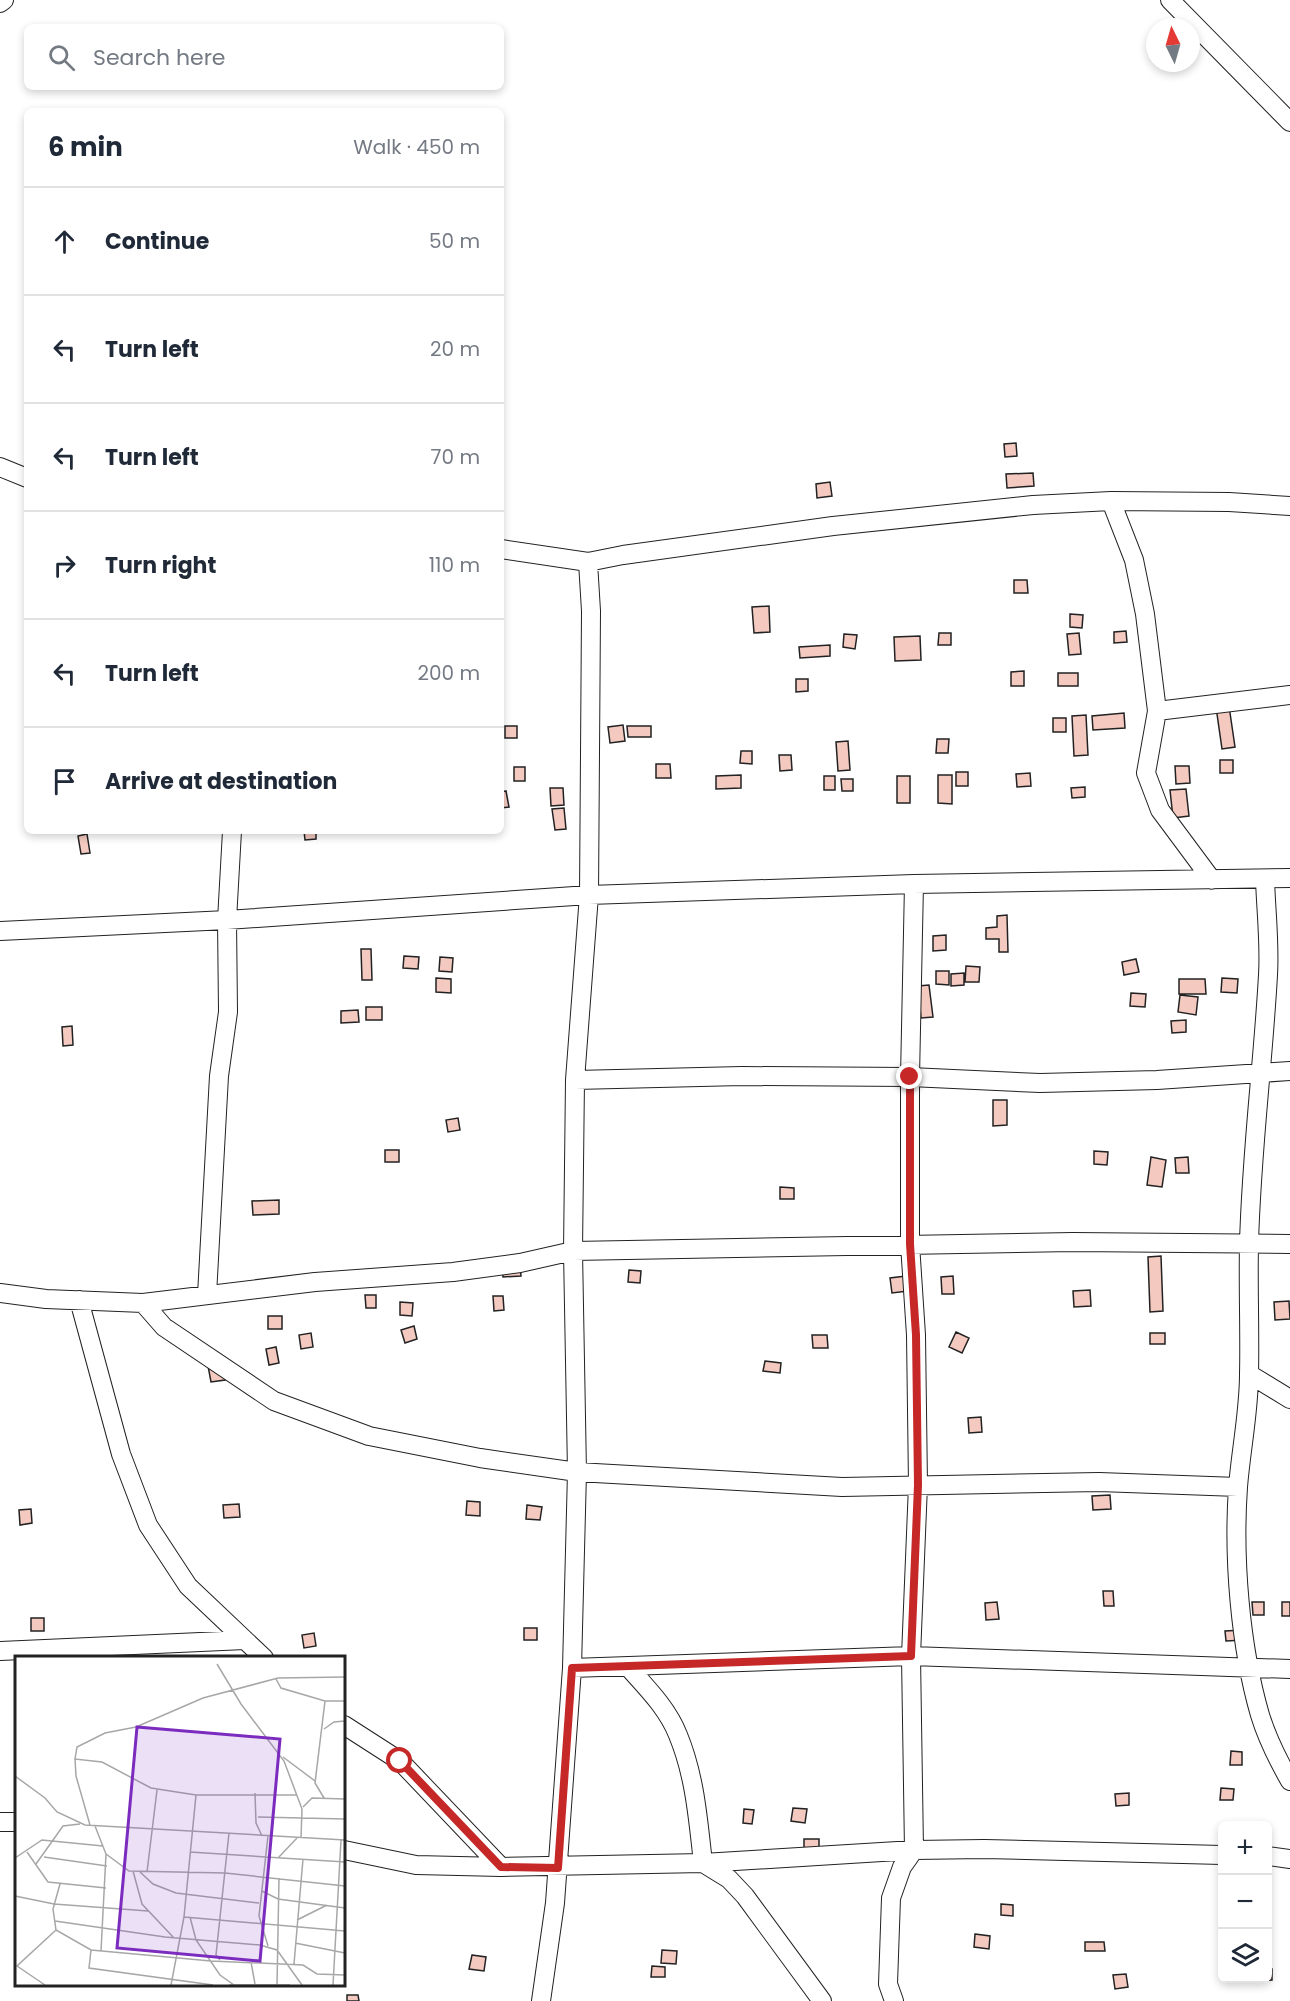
<!DOCTYPE html>
<meta charset="utf-8">
<style>
:root{--surface:#fff;--page:#f6f6f7;--text:#1f2937;--muted:#747a83;--line:#e0e1e3}
body{margin:0;font-family:Poppins,sans-serif;background:var(--page);color:var(--text)}
.controls{position:absolute;right:18px;bottom:18px;display:grid;overflow:hidden;border-radius:9px;box-shadow:0 3px 9px #0003}
.controls button{width:54px;height:54px;display:grid;place-items:center;padding:0;border:0;border-bottom:2px solid var(--line);background:var(--surface);color:var(--text);font:30px sans-serif}
.compass{position:absolute;left:1146px;top:18px;width:54px;height:54px;border-radius:50%;background:var(--surface);box-shadow:0 3px 9px #0003;rotate:355deg}
.stop{position:absolute;width:18px;height:18px;margin:-14px;border:4px solid #c62828;border-radius:50%;background:#fff}
.stop.end{background:#c62828;border-color:#fff;box-shadow:0 2px 6px #0008}
.list{margin:0;padding:0;list-style:none}
h2{display:flex;justify-content:space-between;align-items:center;height:78px;margin:0;padding:0 24px;font-size:26px}
h2 small{font-size:20px;font-weight:400;color:var(--muted)}
.list li{display:grid;grid-template-columns:39px 1fr auto;gap:18px;align-items:center;box-sizing:border-box;height:108px;padding:0 24px;border-top:2px solid var(--line)}
.list b{display:block;font-size:22px;white-space:nowrap}
.list em{font-size:20px;font-style:normal;color:var(--muted)}
.icon{flex:none;width:33px;height:33px;fill:none;stroke:currentColor;stroke-width:2;stroke-linecap:round;stroke-linejoin:round}
.map{position:relative;flex:none;width:1290px;height:2001px;overflow:hidden}
.search{position:absolute;background:var(--surface);box-shadow:0 3px 9px #0003;left:24px;top:24px;width:480px;height:66px;display:flex;align-items:center;gap:15px;box-sizing:border-box;padding:0 21px;border-radius:9px;color:var(--muted);font-size:22px}
.panel{position:absolute;background:var(--surface);box-shadow:0 3px 9px #0003;left:24px;top:108px;width:480px;height:726px;border-radius:9px}
.map>svg:first-child{display:block}
</style>
<div class="map">
<svg width="1290" height="2001" viewBox="0 0 1290 2001">
<rect width="100%" height="100%" fill="#fff"/>
<path fill="#f3c9c0" stroke="#222" stroke-width="1.5" d="M 1016,443 L 1017,456 L 1005,457 L 1004,444 Z
M 1033,473 L 1034,486 L 1007,488 L 1006,474 Z
M 830,482 L 832,496 L 817,498 L 816,484 Z
M 1014,580 L 1027,580 L 1028,593 L 1014,593 Z
M 769,606 L 770,632 L 754,633 L 752,607 Z
M 1070,614 L 1083,615 L 1082,628 L 1070,627 Z
M 1126,631 L 1127,642 L 1114,643 L 1114,632 Z
M 939,633 L 951,633 L 951,645 L 938,645 Z
M 1079,633 L 1081,654 L 1069,655 L 1067,634 Z
M 844,634 L 857,635 L 855,649 L 843,647 Z
M 920,636 L 921,660 L 895,661 L 894,637 Z
M 830,645 L 830,656 L 800,658 L 799,647 Z
M 1024,671 L 1024,686 L 1011,686 L 1011,672 Z
M 1058,673 L 1078,673 L 1078,686 L 1058,686 Z
M 796,679 L 808,679 L 808,691 L 796,692 Z
M 1229,706 L 1235,747 L 1222,749 L 1216,707 Z
M 1124,713 L 1125,728 L 1093,730 L 1092,716 Z
M 1086,715 L 1088,755 L 1074,756 L 1072,716 Z
M 1053,718 L 1066,718 L 1066,732 L 1053,732 Z
M 623,725 L 625,741 L 610,743 L 608,727 Z
M 505,726 L 517,726 L 517,738 L 505,738 Z
M 627,726 L 651,726 L 651,737 L 628,737 Z
M 937,739 L 949,739 L 948,753 L 936,753 Z
M 848,741 L 850,770 L 838,771 L 836,742 Z
M 741,751 L 752,751 L 752,764 L 740,763 Z
M 779,755 L 791,755 L 792,770 L 780,771 Z
M 1220,760 L 1233,760 L 1233,773 L 1220,773 Z
M 656,764 L 670,764 L 671,778 L 656,778 Z
M 1175,766 L 1189,766 L 1190,783 L 1176,784 Z
M 514,767 L 525,767 L 525,781 L 514,781 Z
M 956,772 L 968,772 L 968,786 L 956,786 Z
M 1030,773 L 1031,786 L 1017,787 L 1016,774 Z
M 741,775 L 741,788 L 716,789 L 716,776 Z
M 938,775 L 952,775 L 952,804 L 938,803 Z
M 824,776 L 835,776 L 835,790 L 824,790 Z
M 897,776 L 910,776 L 910,803 L 897,803 Z
M 841,779 L 853,779 L 853,791 L 842,791 Z
M 1085,787 L 1085,797 L 1072,798 L 1071,788 Z
M 550,788 L 563,788 L 564,805 L 551,806 Z
M 1186,789 L 1189,816 L 1173,818 L 1170,790 Z
M 506,791 L 509,807 L 501,808 L 501,792 Z
M 564,808 L 566,829 L 555,830 L 552,809 Z
M 304,831 L 316,831 L 316,839 L 305,840 Z
M 87,834 L 90,853 L 81,854 L 78,836 Z
M 1007,915 L 1008,952 L 999,952 L 999,939 L 986,939 L 986,928 L 997,927 L 997,916 Z
M 946,935 L 946,950 L 933,951 L 933,936 Z
M 361,949 L 371,949 L 372,980 L 362,980 Z
M 404,956 L 419,957 L 418,969 L 403,968 Z
M 440,957 L 453,958 L 452,972 L 439,971 Z
M 1136,959 L 1139,972 L 1124,975 L 1122,962 Z
M 966,966 L 980,967 L 979,982 L 965,982 Z
M 936,971 L 949,971 L 949,985 L 936,984 Z
M 964,973 L 964,985 L 951,986 L 951,974 Z
M 436,978 L 451,979 L 451,993 L 436,992 Z
M 1222,978 L 1238,979 L 1237,993 L 1221,992 Z
M 1179,979 L 1205,979 L 1206,994 L 1179,994 Z
M 929,985 L 933,1017 L 921,1018 L 918,986 Z
M 1131,993 L 1146,994 L 1145,1007 L 1130,1006 Z
M 1180,995 L 1198,997 L 1196,1015 L 1178,1012 Z
M 366,1007 L 382,1007 L 382,1020 L 366,1020 Z
M 358,1010 L 359,1022 L 341,1023 L 341,1011 Z
M 1186,1020 L 1186,1032 L 1172,1033 L 1171,1021 Z
M 72,1026 L 73,1045 L 63,1046 L 62,1027 Z
M 993,1100 L 1007,1100 L 1007,1125 L 993,1126 Z
M 458,1118 L 460,1130 L 448,1132 L 446,1120 Z
M 385,1150 L 399,1150 L 399,1162 L 385,1162 Z
M 1094,1151 L 1108,1152 L 1107,1165 L 1094,1164 Z
M 1151,1157 L 1166,1160 L 1162,1187 L 1147,1185 Z
M 1188,1157 L 1189,1173 L 1176,1173 L 1175,1158 Z
M 780,1187 L 794,1188 L 794,1199 L 780,1199 Z
M 279,1200 L 279,1214 L 253,1215 L 252,1201 Z
M 1161,1256 L 1163,1311 L 1150,1312 L 1148,1257 Z
M 520,1264 L 521,1276 L 503,1277 L 502,1265 Z
M 629,1270 L 641,1271 L 640,1283 L 628,1282 Z
M 914,1275 L 916,1290 L 892,1293 L 890,1278 Z
M 953,1276 L 954,1294 L 942,1294 L 941,1277 Z
M 1090,1290 L 1091,1306 L 1074,1307 L 1073,1291 Z
M 365,1295 L 376,1295 L 376,1308 L 366,1308 Z
M 493,1296 L 503,1296 L 504,1310 L 494,1311 Z
M 1289,1301 L 1290,1319 L 1275,1320 L 1274,1302 Z
M 400,1302 L 413,1303 L 412,1316 L 400,1315 Z
M 268,1316 L 282,1316 L 282,1329 L 268,1329 Z
M 414,1326 L 417,1339 L 405,1343 L 401,1330 Z
M 956,1332 L 969,1338 L 962,1353 L 949,1347 Z
M 311,1333 L 313,1347 L 301,1349 L 299,1335 Z
M 1150,1333 L 1165,1333 L 1165,1344 L 1150,1344 Z
M 812,1335 L 827,1335 L 828,1348 L 813,1348 Z
M 276,1347 L 279,1363 L 269,1365 L 266,1349 Z
M 765,1361 L 781,1363 L 780,1373 L 763,1371 Z
M 223,1364 L 225,1380 L 211,1382 L 208,1366 Z
M 981,1417 L 982,1432 L 969,1433 L 968,1418 Z
M 1110,1495 L 1111,1509 L 1093,1510 L 1092,1496 Z
M 467,1501 L 480,1502 L 480,1516 L 466,1515 Z
M 239,1504 L 240,1517 L 224,1518 L 223,1505 Z
M 527,1505 L 542,1507 L 540,1520 L 526,1519 Z
M 31,1509 L 32,1523 L 20,1525 L 19,1510 Z
M 1103,1591 L 1113,1591 L 1114,1606 L 1104,1606 Z
M 997,1602 L 999,1619 L 986,1620 L 985,1603 Z
M 1252,1602 L 1264,1602 L 1264,1615 L 1253,1615 Z
M 1282,1602 L 1290,1602 L 1290,1616 L 1282,1616 Z
M 31,1618 L 44,1618 L 44,1631 L 31,1631 Z
M 524,1628 L 537,1628 L 537,1640 L 524,1640 Z
M 1243,1630 L 1244,1640 L 1226,1641 L 1225,1631 Z
M 314,1633 L 316,1646 L 304,1648 L 302,1635 Z
M 1231,1751 L 1242,1752 L 1242,1765 L 1230,1765 Z
M 1221,1788 L 1234,1789 L 1233,1800 L 1220,1800 Z
M 1129,1793 L 1129,1805 L 1116,1806 L 1115,1794 Z
M 793,1808 L 807,1809 L 805,1823 L 791,1821 Z
M 744,1809 L 754,1810 L 752,1824 L 743,1823 Z
M 804,1839 L 819,1839 L 819,1850 L 804,1851 Z
M 1001,1904 L 1013,1905 L 1013,1916 L 1001,1915 Z
M 975,1934 L 990,1936 L 989,1949 L 974,1947 Z
M 1085,1942 L 1104,1942 L 1105,1951 L 1085,1951 Z
M 662,1950 L 677,1951 L 676,1964 L 661,1963 Z
M 472,1955 L 486,1957 L 484,1971 L 469,1969 Z
M 652,1966 L 665,1967 L 665,1977 L 651,1977 Z
M 1268,1969 L 1272,1969 L 1272,1980 L 1260,1981 L 1260,1978 L 1268,1978 Z
M 1126,1974 L 1128,1987 L 1115,1989 L 1113,1975 Z
M 347,1995 L 358,1995 L 359,2001 L 347,2001 Z"/>
<g fill="none" stroke-linecap="round" stroke-linejoin="round">
<g stroke="#222" stroke-width="20">
<path id="minor" d="M 1170,0 L 1290,122
M 0,3 L 4,0
M 0,467 L 27,478
M 1111,501 L 1134,560 L 1145,614 L 1157,711 L 1146,773 L 1160,810 L 1212,880
M 501,549 L 588,562
M 1157,711 L 1290,695
M 1265,879 C 1266,911 1270,944 1268,975 C 1263,1065 1251,1155 1249,1245 C 1248,1288 1250,1331 1249,1374 C 1249,1412 1241,1449 1238,1487 C 1233,1558 1240,1646 1260,1715 C 1267,1738 1278,1760 1290,1781
M 0,931 L 227,920 L 589,895 L 914,884 L 1290,878
M 575,1080 L 742,1076 L 910,1077 L 1040,1083 L 1157,1080 L 1290,1071
M 0,1293 L 46,1299 L 143,1303 L 315,1282 L 453,1272 L 520,1263 L 573,1251 L 1073,1242 L 1290,1244
M 207,1295 L 219,1076 L 228,1012 L 227,920 L 232,831
M 79,1300 L 121,1454 L 148,1525 L 188,1586 L 264,1658
M 143,1303 L 164,1327 L 274,1401 L 369,1436 L 480,1458 L 577,1472 L 842,1487 L 1099,1482 L 1238,1487
M 1249,1374 L 1290,1399
M 0,1651 L 245,1640
M 572,1668 L 911,1656 L 1290,1669
M 629,1668 C 647,1688 668,1709 678,1735 C 695,1776 698,1819 703,1863 L 729,1879 L 745,1896 L 822,2001
M 344,1725 L 400,1761 L 501,1867
M 0,1822 L 16,1822
M 344,1850 L 416,1865 L 501,1867 L 703,1863 L 914,1850 L 984,1849 L 1222,1855
M 1268,1856 L 1290,1859
M 541,2001 L 555,1903 L 572,1668 L 577,1472 L 573,1251 L 575,1080 L 589,895 L 591,611 L 588,562 L 623,555 L 833,526 L 1033,505 L 1111,501 L 1229,502 L 1290,506
M 894,2001 L 888,1984 L 891,1898 L 902,1867 L 914,1850 L 911,1656 L 918,1485 L 916,1335 L 910,1244 L 910,1077 L 914,884"/>
</g>
<use href="#minor" stroke="#fff" stroke-width="18"/>
</g>
<g fill="none" stroke-linecap="round" stroke-linejoin="round">
<path stroke="#c62828" stroke-width="8" d="M 400,1761 L 501,1867 L 558,1868 L 572,1668 L 911,1656 L 918,1485 L 916,1335 L 910,1244 L 910,1077"/>
</g>
<g transform="translate(15 1656)">
<rect width="330" height="330" fill="#fff"/>
<path fill="none" stroke="#a7a7a7" stroke-width="1.5" d="M 202,8 L 226,48 L 269,105 L 287,153 L 286,182M 261,23 L 266,32 L 310,45 L 330,45M 309,73 L 319,66 L 330,65M 268,101 L 300,125M 60,103 L 62,91 L 90,77 L 121,71 L 188,42 L 263,22 L 330,21M 0,120 L 30,142 L 42,156 L 70,169 L 330,184M 240,137 L 241,167 L 247,180M 309,142 L 300,127 L 310,45M 288,151 L 297,142 L 330,143M 243,161 L 330,163M 75,169 L 61,120 L 60,103 L 87,106 L 136,132 L 181,139M 80,170 L 91,198 L 86,295M 12,196 L 33,226 L 91,232M 175,196 L 330,206M 91,198 L 114,215 L 210,217 L 330,230M 29,201 L 92,210M 0,202 L 27,184 L 88,190M 263,202 L 282,182M 21,208 L 48,170 L 65,168M 118,215 L 127,248 L 159,282M 125,216 L 138,228 L 161,237 L 244,247M 132,216 L 142,134M 45,228 L 38,253 L 41,274 L 76,294 L 196,305 L 288,309 L 302,318 L 330,319M 247,235 L 263,243 L 330,252M 0,240 L 39,248 L 133,255M 169,261 L 330,275M 175,261 L 181,284 L 205,319 L 219,329M 282,264 L 312,249M 40,265 L 150,281 L 245,289 L 262,294 L 287,329M 280,287 L 330,297M 253,290 L 244,260 L 253,180M 76,294 L 74,312 L 198,329M 205,304 L 201,299 L 214,177M 236,306 L 240,328M 279,308 L 288,203M 30,329 L 2,310 L 41,274M 156,329 L 169,261 L 181,139 L 282,139M 214,329 L 275,329M 262,329 L 264,222M 318,329 L 326,184"/>
<path fill="#7b2cbf" fill-opacity="0.15" stroke="#7b2cbf" stroke-width="3" d="M 122,71 L 265,83 L 245,305 L 102,292 Z"/>
<rect width="330" height="330" fill="none" stroke="#222" stroke-width="3"/>
</g>
</svg>
<div class="controls">
<button>+</button>
<button>−</button>
<button><svg class="icon" aria-label="layers" viewBox="0 0 24 24"><path d="M12 4l9 5-9 5-9-5zM3 14l9 5 9-5"/></svg></button>
</div>
<svg class="compass" viewBox="-18 -18 36 36"><path d="M0-13l5 13h-10z" fill="#e53935"/><path d="M0 13l5-13h-10z" fill="#747a83"/></svg>
<div class="stop" style="left:400px;top:1761px"></div>
<div class="stop end" style="left:910px;top:1077px"></div>
<div class="search"><svg class="icon" aria-label="search" viewBox="0 0 24 24"><circle cx="10" cy="10" r="6"/><path d="M15 15l6 6"/></svg>Search here</div>
<section class="panel">
<h2>6 min<small>Walk · 450 m</small></h2>
<ul class="list">
<li><svg class="icon" aria-label="ahead" viewBox="0 0 24 24"><path d="M12 20V5M6 11l6-6 6 6"/></svg><div><b>Continue</b></div><em>50 m</em></li>
<li><svg class="icon" aria-label="left" viewBox="0 0 24 24"><path d="M17 20v-9H6M10 6l-5 5 5 5"/></svg><div><b>Turn left</b></div><em>20 m</em></li>
<li><svg class="icon" aria-label="left" viewBox="0 0 24 24"><path d="M17 20v-9H6M10 6l-5 5 5 5"/></svg><div><b>Turn left</b></div><em>70 m</em></li>
<li><svg class="icon" aria-label="right" viewBox="0 0 24 24"><path d="M7 20v-9h11M14 6l5 5-5 5"/></svg><div><b>Turn right</b></div><em>110 m</em></li>
<li><svg class="icon" aria-label="left" viewBox="0 0 24 24"><path d="M17 20v-9H6M10 6l-5 5 5 5"/></svg><div><b>Turn left</b></div><em>200 m</em></li>
<li><svg class="icon" aria-label="arrive" viewBox="0 0 24 24"><path d="M6 21V4h12l-3 4 3 4H6"/></svg><div><b>Arrive at destination</b></div></li>
</ul>
</section>
</div>
